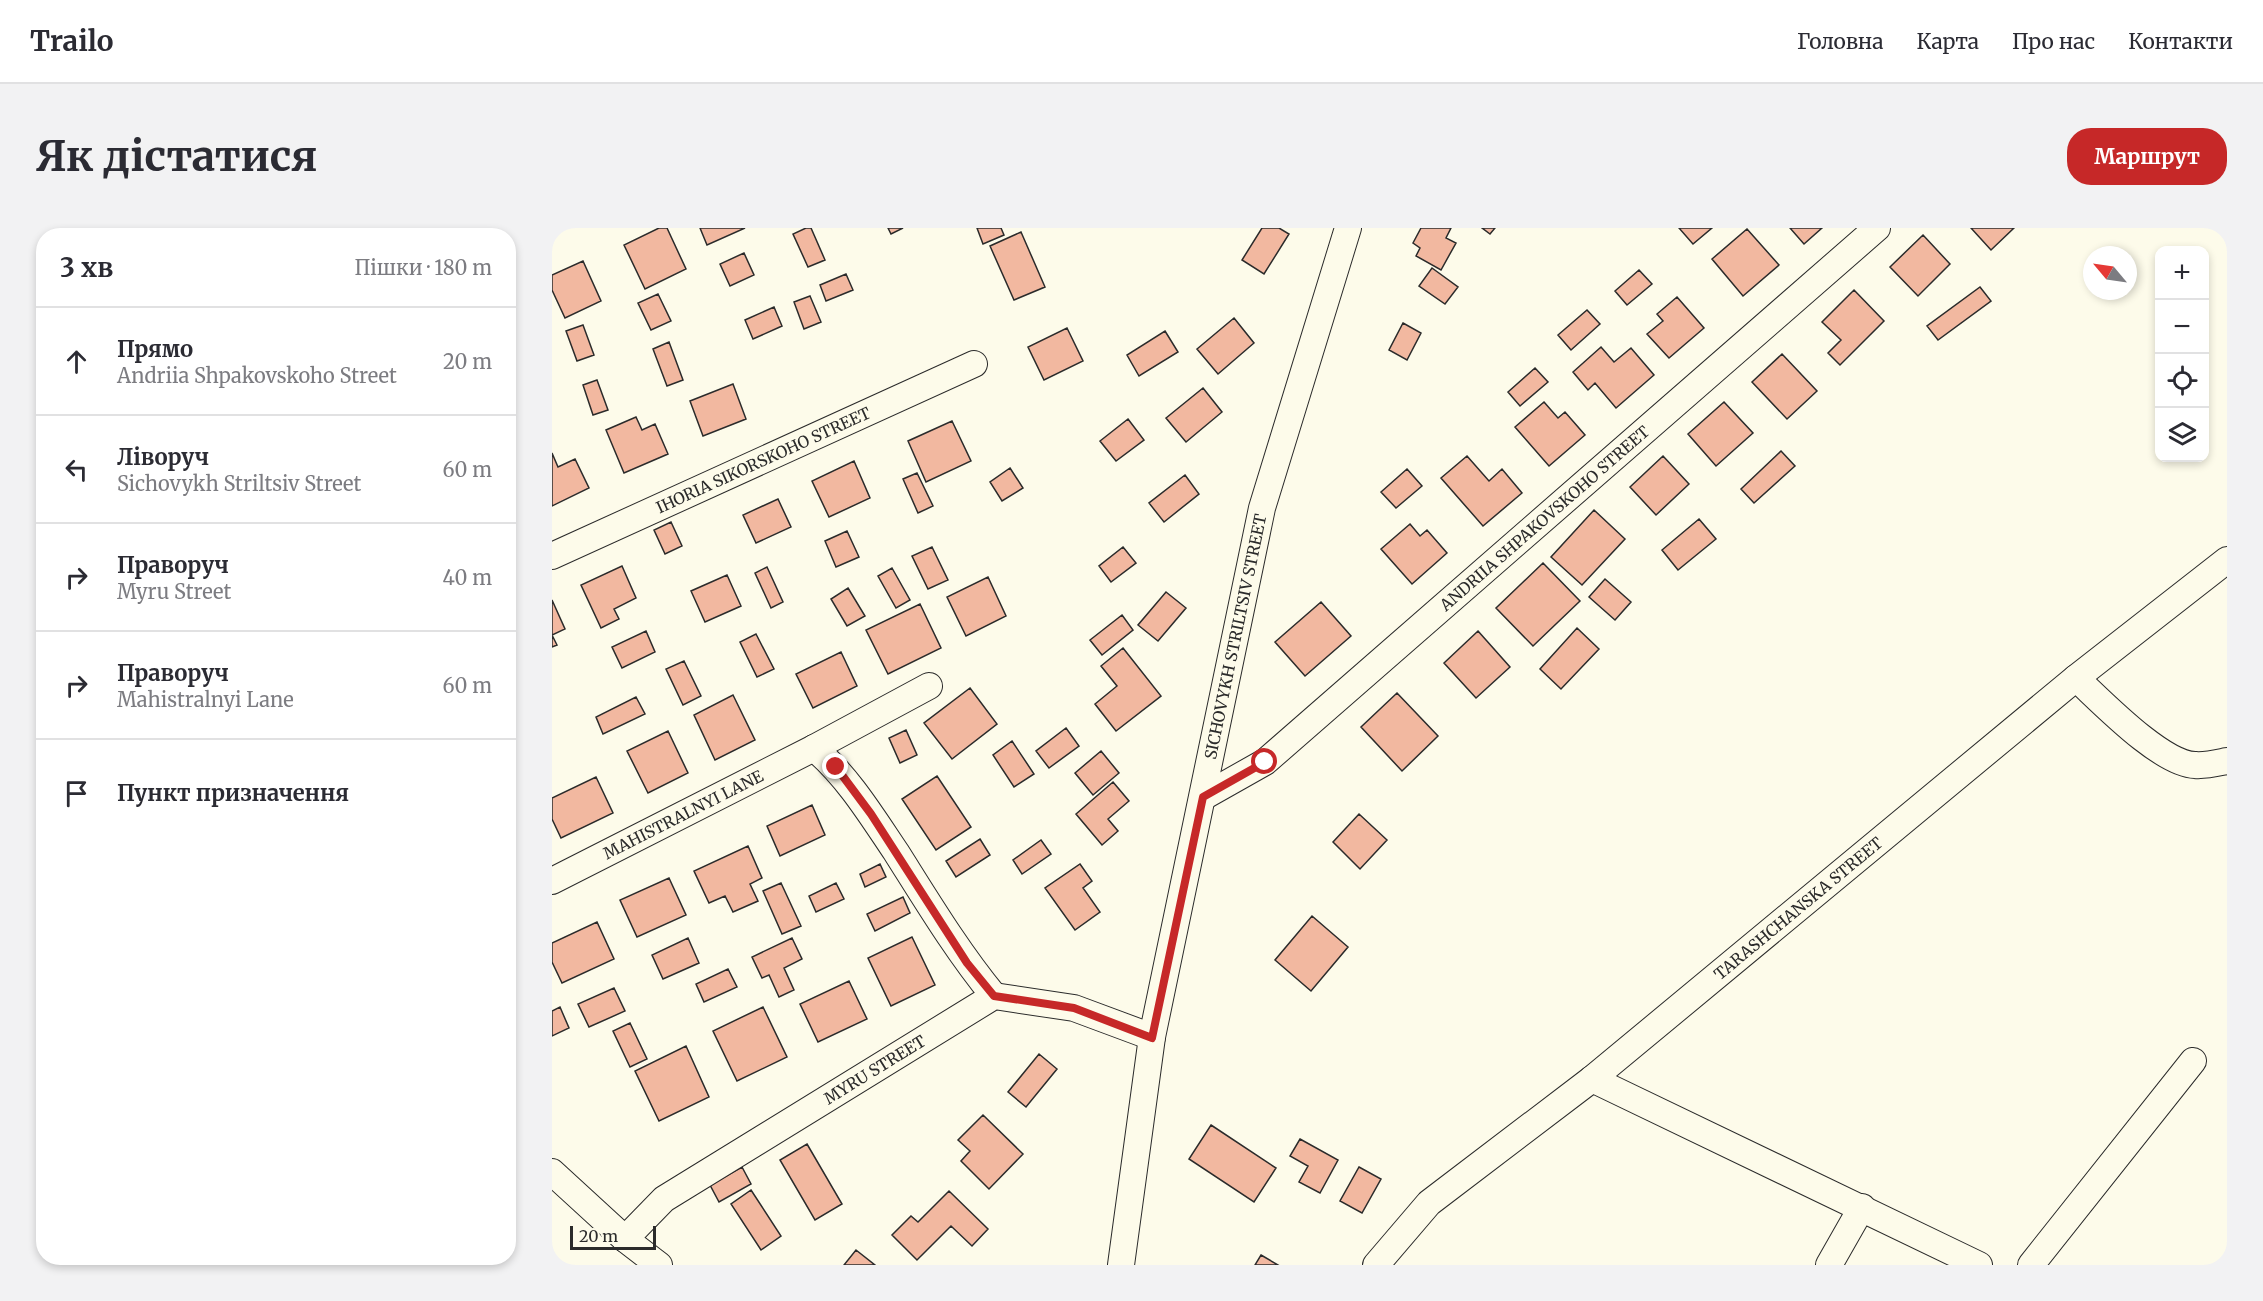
<!DOCTYPE html>
<html lang="uk">
<meta charset="utf-8">
<style>
:root{--surface:#fff;--page:#f2f2f3;--text:#2b2b33;--muted:#7c7c81;--line:#e1e1e2;--accent:#c62828}
body{margin:0;font-family:Merriweather,serif;background:var(--page);color:var(--text)}
.controls{position:absolute;right:18px;top:18px;display:grid;overflow:hidden;border-radius:12px;box-shadow:0 3px 9px #0003}
.controls button{width:54px;height:54px;display:grid;place-items:center;padding:0;border:0;border-bottom:2px solid var(--line);background:var(--surface);color:var(--text);font:30px sans-serif}
.compass{position:absolute;left:1531px;top:18px;width:54px;height:54px;border-radius:50%;background:var(--surface);box-shadow:0 3px 9px #0003;rotate:299deg}
.scale{position:absolute;left:18px;bottom:15px;width:86px;box-sizing:border-box;padding-left:6px;border:3px solid #2b2b2b;border-top:0;font-size:16px;line-height:21px;white-space:nowrap;color:#2b2b2b;-webkit-text-stroke:4px #fdfbea;paint-order:stroke}
.stop{position:absolute;width:18px;height:18px;margin:-14px;border:4px solid #c62828;border-radius:50%;background:#fff}
.stop.end{background:#c62828;border-color:#fff;box-shadow:0 2px 6px #0008}
.list{margin:0;padding:0;list-style:none}
h2{display:flex;justify-content:space-between;align-items:center;height:78px;margin:0;padding:0 24px;font-size:26px}
h2 small{font-size:20px;font-weight:400;color:var(--muted)}
.list li{display:grid;grid-template-columns:39px 1fr auto;gap:18px;align-items:center;box-sizing:border-box;height:108px;padding:0 24px;border-top:2px solid var(--line)}
.list b{display:block;font-size:22px;white-space:nowrap}
.list p{margin:0;font-size:20px;white-space:nowrap;color:var(--muted)}
.list em{font-size:20px;font-style:normal;color:var(--muted)}
.icon{flex:none;width:33px;height:33px;fill:none;stroke:currentColor;stroke-width:2;stroke-linecap:round;stroke-linejoin:round}
.map{position:relative;flex:none;width:1675px;height:1037px;overflow:hidden;border-radius:24px}
header{display:flex;align-items:center;gap:36px;box-sizing:border-box;height:84px;padding:0 30px;background:var(--surface);border-bottom:2px solid var(--line)}
header strong{font-size:28px}
nav{display:flex;gap:33px;margin-inline-start:auto;font-size:21px}
.intro{display:flex;align-items:center;justify-content:space-between;box-sizing:border-box;height:144px;padding:0 36px}
h1{margin:0;font-size:42px}
.button{padding:15px 27px;border-radius:24px;background:var(--accent);color:#fff;font-size:21px;font-weight:700}
main{display:flex;gap:36px;padding:0 36px}
aside{flex:1;background:var(--surface);border-radius:24px;box-shadow:0 3px 9px #0003}
.map>svg:first-child{display:block}
</style>
<header>
<strong>Trailo</strong>
<nav><a>Головна</a><a>Карта</a><a>Про нас</a><a>Контакти</a></nav>
</header>
<div class="intro"><h1>Як дістатися</h1><a class="button">Маршрут</a></div>
<main>
<aside>
<h2>3 хв<small>Пішки · 180 m</small></h2>
<ul class="list">
<li><svg class="icon" aria-label="ahead" viewBox="0 0 24 24"><path d="M12 20V5M6 11l6-6 6 6"/></svg><div><b>Прямо</b><p>Andriia Shpakovskoho Street</p></div><em>20 m</em></li>
<li><svg class="icon" aria-label="left" viewBox="0 0 24 24"><path d="M17 20v-9H6M10 6l-5 5 5 5"/></svg><div><b>Ліворуч</b><p>Sichovykh Striltsiv Street</p></div><em>60 m</em></li>
<li><svg class="icon" aria-label="right" viewBox="0 0 24 24"><path d="M7 20v-9h11M14 6l5 5-5 5"/></svg><div><b>Праворуч</b><p>Myru Street</p></div><em>40 m</em></li>
<li><svg class="icon" aria-label="right" viewBox="0 0 24 24"><path d="M7 20v-9h11M14 6l5 5-5 5"/></svg><div><b>Праворуч</b><p>Mahistralnyi Lane</p></div><em>60 m</em></li>
<li><svg class="icon" aria-label="arrive" viewBox="0 0 24 24"><path d="M6 21V4h12l-3 4 3 4H6"/></svg><div><b>Пункт призначення</b></div></li>
</ul>
</aside>
<div class="map">
<svg width="1675" height="1037" viewBox="0 0 1675 1037">
<rect width="100%" height="100%" fill="#fdfbea"/>
<path fill="#f2b8a0" stroke="#2b2b2b" stroke-width="1.5" d="M 107,0 L 115,0 L 134,41 L 93,61 L 72,17 Z
M 148,0 L 193,0 L 155,17 Z
M 254,0 L 259,0 L 273,32 L 256,39 L 241,6 Z
M 336,0 L 351,0 L 339,6 Z
M 425,0 L 449,0 L 452,7 L 431,16 Z
M 710,0 L 727,0 L 737,6 L 712,46 L 690,32 Z
M 869,0 L 899,0 L 894,10 L 904,15 L 889,42 L 864,28 L 868,20 L 861,15 Z
M 930,0 L 943,0 L 938,6 Z
M 1127,0 L 1160,0 L 1141,16 Z
M 1238,0 L 1270,0 L 1252,16 Z
M 1419,0 L 1462,0 L 1439,22 Z
M 1195,1 L 1227,37 L 1191,68 L 1160,31 Z
M 469,4 L 493,59 L 462,72 L 438,18 Z
M 1371,7 L 1398,36 L 1366,68 L 1338,39 Z
M 192,25 L 202,47 L 178,58 L 168,36 Z
M 31,33 L 49,73 L 13,90 L 0,62 L 0,47 Z
M 880,40 L 906,59 L 893,76 L 867,58 Z
M 1087,42 L 1100,56 L 1075,77 L 1063,63 Z
M 294,46 L 301,62 L 274,73 L 268,57 Z
M 1428,59 L 1439,73 L 1386,112 L 1375,98 Z
M 1302,62 L 1332,93 L 1288,137 L 1276,125 L 1289,112 L 1270,94 Z
M 106,66 L 119,93 L 99,102 L 86,75 Z
M 258,68 L 269,94 L 252,101 L 242,74 Z
M 1125,69 L 1152,100 L 1117,130 L 1095,106 L 1111,93 L 1105,86 Z
M 222,79 L 230,98 L 201,111 L 193,92 Z
M 1035,82 L 1048,96 L 1019,122 L 1006,107 Z
M 682,90 L 702,115 L 666,146 L 645,121 Z
M 851,95 L 869,105 L 855,132 L 837,122 Z
M 31,97 L 42,127 L 25,133 L 14,103 Z
M 515,100 L 531,133 L 492,152 L 476,119 Z
M 613,103 L 626,124 L 587,148 L 575,127 Z
M 117,114 L 131,152 L 115,158 L 101,121 Z
M 1049,119 L 1062,134 L 1079,120 L 1102,147 L 1064,180 L 1043,155 L 1036,162 L 1021,144 Z
M 1230,126 L 1265,163 L 1235,191 L 1200,154 Z
M 983,140 L 996,154 L 968,178 L 956,164 Z
M 45,152 L 56,182 L 41,187 L 31,157 Z
M 181,156 L 194,191 L 151,208 L 138,173 Z
M 651,160 L 670,184 L 634,214 L 614,190 Z
M 992,174 L 1006,190 L 1013,184 L 1033,207 L 997,238 L 963,199 Z
M 1172,174 L 1201,205 L 1164,238 L 1136,206 Z
M 84,189 L 90,202 L 103,196 L 116,226 L 72,245 L 54,202 Z
M 576,191 L 592,212 L 564,233 L 548,213 Z
M 400,193 L 419,233 L 374,254 L 356,213 Z
M 1229,223 L 1243,238 L 1202,275 L 1189,261 Z
M 0,225 L 6,239 L 23,231 L 37,260 L 0,278 Z
M 915,228 L 937,253 L 950,241 L 970,265 L 931,298 L 889,250 Z
M 1111,228 L 1137,256 L 1104,287 L 1078,259 Z
M 302,233 L 318,270 L 277,289 L 260,253 Z
M 458,240 L 471,260 L 450,273 L 438,254 Z
M 855,241 L 870,258 L 844,280 L 829,264 Z
M 365,245 L 381,278 L 366,285 L 351,251 Z
M 633,247 L 647,266 L 612,294 L 597,275 Z
M 226,271 L 239,299 L 204,315 L 191,287 Z
M 1042,282 L 1073,311 L 1030,357 L 999,329 Z
M 1147,291 L 1164,311 L 1126,342 L 1110,322 Z
M 119,294 L 130,318 L 113,326 L 102,302 Z
M 858,296 L 868,308 L 875,302 L 895,325 L 860,356 L 829,321 Z
M 295,303 L 307,329 L 284,339 L 273,313 Z
M 380,319 L 396,352 L 376,361 L 360,328 Z
M 571,319 L 584,335 L 559,354 L 547,338 Z
M 991,335 L 1028,373 L 981,418 L 944,380 Z
M 70,338 L 84,370 L 62,381 L 67,391 L 49,400 L 29,357 Z
M 215,339 L 231,374 L 219,380 L 203,345 Z
M 340,340 L 358,372 L 344,380 L 326,348 Z
M 175,347 L 189,378 L 153,394 L 139,363 Z
M 436,349 L 454,388 L 414,408 L 395,369 Z
M 1053,351 L 1079,374 L 1063,392 L 1037,369 Z
M 296,360 L 313,388 L 295,398 L 279,371 Z
M 614,364 L 634,380 L 606,413 L 586,397 Z
M 0,372 L 13,401 L 0,407 L 5,417 L 0,419 Z
M 769,374 L 799,408 L 753,448 L 723,414 Z
M 368,376 L 389,420 L 336,446 L 314,402 Z
M 570,387 L 581,402 L 550,427 L 538,412 Z
M 1025,400 L 1047,421 L 1009,461 L 988,441 Z
M 94,403 L 103,424 L 70,440 L 60,419 Z
M 926,403 L 958,439 L 924,470 L 892,435 Z
M 204,406 L 222,441 L 205,449 L 188,414 Z
M 571,420 L 609,468 L 564,503 L 543,476 L 565,458 L 549,438 Z
M 289,424 L 305,458 L 261,480 L 244,446 Z
M 132,433 L 149,468 L 131,477 L 114,441 Z
M 418,460 L 445,496 L 400,531 L 372,495 Z
M 845,465 L 886,508 L 850,543 L 809,499 Z
M 181,467 L 203,512 L 163,532 L 142,487 Z
M 84,469 L 93,486 L 51,506 L 44,489 Z
M 514,500 L 527,518 L 497,540 L 484,523 Z
M 354,502 L 365,527 L 348,535 L 337,510 Z
M 116,503 L 136,545 L 96,565 L 75,523 Z
M 460,513 L 482,546 L 462,559 L 441,527 Z
M 549,523 L 567,545 L 541,567 L 523,545 Z
M 385,548 L 419,599 L 384,622 L 350,571 Z
M 44,549 L 61,585 L 9,610 L 0,591 L 0,570 Z
M 561,554 L 577,573 L 556,591 L 566,603 L 550,617 L 524,586 Z
M 260,577 L 273,607 L 228,628 L 215,598 Z
M 807,586 L 835,612 L 808,641 L 781,614 Z
M 428,611 L 438,627 L 404,649 L 394,633 Z
M 489,612 L 499,626 L 470,646 L 461,632 Z
M 196,618 L 210,650 L 198,656 L 206,673 L 181,684 L 173,668 L 157,675 L 142,643 Z
M 328,636 L 334,649 L 313,659 L 308,646 Z
M 528,636 L 540,653 L 531,660 L 548,684 L 523,702 L 493,660 Z
M 117,650 L 134,687 L 85,709 L 68,672 Z
M 229,655 L 249,698 L 230,706 L 211,663 Z
M 284,655 L 292,671 L 264,684 L 257,668 Z
M 351,669 L 358,685 L 323,703 L 315,686 Z
M 760,688 L 796,719 L 759,763 L 723,732 Z
M 45,694 L 62,731 L 10,755 L 0,734 L 0,715 Z
M 360,709 L 383,757 L 339,778 L 316,730 Z
M 136,710 L 147,735 L 111,751 L 100,727 Z
M 240,710 L 250,731 L 232,740 L 242,762 L 227,769 L 217,747 L 210,750 L 200,729 Z
M 176,741 L 185,759 L 152,774 L 144,756 Z
M 297,753 L 315,791 L 266,814 L 248,776 Z
M 62,760 L 73,783 L 37,799 L 26,776 Z
M 8,779 L 17,800 L 0,808 L 0,783 Z
M 211,779 L 235,829 L 185,853 L 161,803 Z
M 78,795 L 95,831 L 78,839 L 61,803 Z
M 134,818 L 157,869 L 107,893 L 83,843 Z
M 487,826 L 505,841 L 474,879 L 456,864 Z
M 431,887 L 471,926 L 437,961 L 409,933 L 418,923 L 406,912 Z
M 659,897 L 724,940 L 702,974 L 637,931 Z
M 748,911 L 786,932 L 768,965 L 747,954 L 756,938 L 738,928 Z
M 255,916 L 290,976 L 263,992 L 228,932 Z
M 190,939 L 199,956 L 167,974 L 158,957 Z
M 807,939 L 829,951 L 810,985 L 788,973 Z
M 199,962 L 229,1008 L 209,1022 L 179,976 Z
M 397,963 L 436,1001 L 420,1018 L 399,998 L 365,1032 L 340,1007 L 359,988 L 366,994 Z
M 304,1022 L 323,1037 L 292,1037 Z
M 709,1027 L 726,1037 L 703,1037 Z"/>
<g fill="none" stroke-linecap="round" stroke-linejoin="round">
<g stroke="#2b2b2b" stroke-width="28">
<g id="street">
<path id="s1" d="M 0,328 L 422,136"/>
<path d="M 1524,450 C 1549,473 1609,536 1643,537 C 1653,538 1665,535 1675,533"/>
<path d="M 262,520 C 296,549 319,587 344,624 C 375,673 405,723 442,768"/>
<path id="s2" d="M 651,569 L 713,534 L 1325,0"/>
<path id="s3" d="M 0,653 L 262,520 L 377,458"/>
<path d="M 1040,851 L 1427,1037"/>
<path d="M 0,944 L 73,1011 L 107,1037"/>
<path id="s4" d="M 73,1011 L 112,971 L 442,768 L 522,780 L 600,809"/>
<path id="s5" d="M 569,1037 L 600,809 L 710,280 L 796,0"/>
<path id="s6" d="M 824,1037 L 877,975 L 1040,851 L 1524,450 L 1675,332"/>
<path d="M 1277,1037 L 1310,979"/>
<path d="M 1479,1037 L 1641,833"/>
</g>
</g>
<use href="#street" stroke="#fdfbea" stroke-width="26"/>
</g>
<g fill="none" stroke-linecap="round" stroke-linejoin="round">
<path stroke="#c62828" stroke-width="8" d="M 284,539 L 319,586 L 415,735 L 442,768 L 522,780 L 600,810 L 651,569 L 713,534"/>
</g>
<g text-anchor="middle" stroke-width="4.5" stroke-linejoin="round" paint-order="stroke">
<g font-size="16" fill="#2b2b2b" stroke="#fdfbea">
<text dy="6" stroke="none"><textPath href="#s1" startOffset="232">IHORIA SIKORSKOHO STREET</textPath></text>
<text dy="6" stroke="none"><textPath href="#s2" startOffset="442">ANDRIIA SHPAKOVSKOHO STREET</textPath></text>
<text dy="6" stroke="none"><textPath href="#s5" startOffset="639">SICHOVYKH STRILTSIV STREET</textPath></text>
<text dy="6" stroke="none"><textPath href="#s3" startOffset="147">MAHISTRALNYI LANE</textPath></text>
<text dy="6" stroke="none"><textPath href="#s6" startOffset="554">TARASHCHANSKA STREET</textPath></text>
<text dy="6" stroke="none"><textPath href="#s4" startOffset="303">MYRU STREET</textPath></text>
</g>
</g>
</svg>
<div class="controls">
<button>+</button>
<button>−</button>
<button><svg class="icon" aria-label="locate" viewBox="0 0 24 24"><circle cx="12" cy="12" r="6"/><path d="M12 2v4M12 18v4M2 12h4M18 12h4"/></svg></button>
<button><svg class="icon" aria-label="layers" viewBox="0 0 24 24"><path d="M12 4l9 5-9 5-9-5zM3 14l9 5 9-5"/></svg></button>
</div>
<svg class="compass" viewBox="-18 -18 36 36"><path d="M0-13l5 13h-10z" fill="#e53935"/><path d="M0 13l5-13h-10z" fill="#7c7c81"/></svg>
<div class="scale">20 m</div>
<div class="stop" style="left:713px;top:534px"></div>
<div class="stop end" style="left:284px;top:539px"></div>
</div>
</main>
